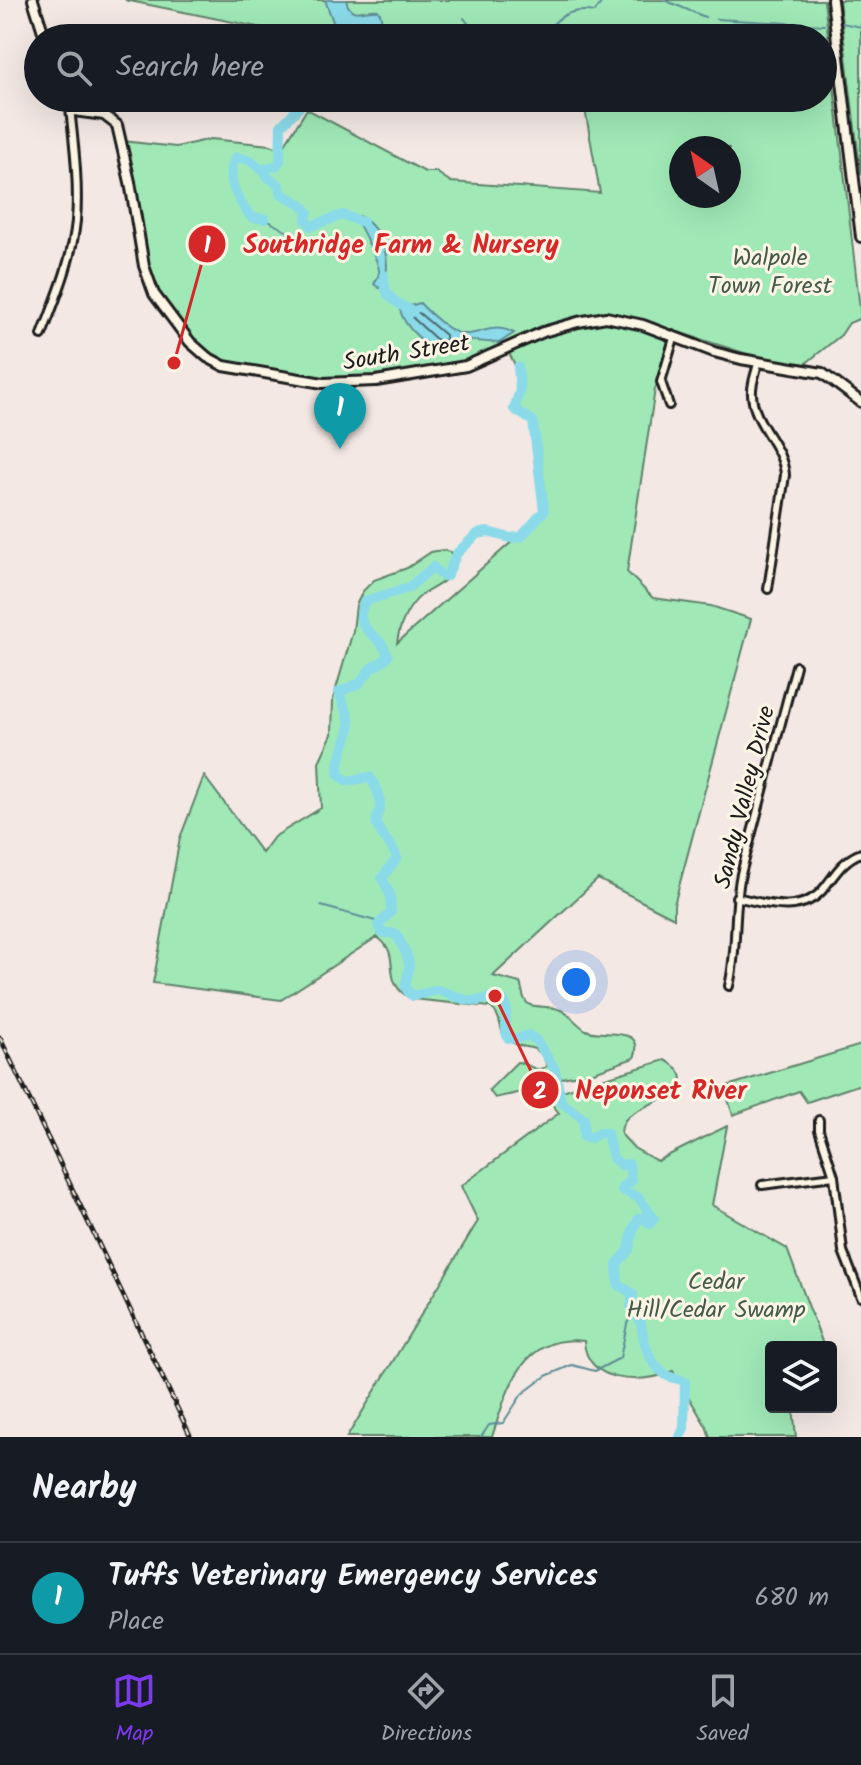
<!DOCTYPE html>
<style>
:root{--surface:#171b24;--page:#20242c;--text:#f1f3f6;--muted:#9ea1a6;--line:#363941;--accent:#7c3aed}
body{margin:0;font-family:Kalam,sans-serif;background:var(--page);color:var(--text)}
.controls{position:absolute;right:24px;bottom:24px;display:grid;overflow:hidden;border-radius:8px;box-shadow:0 8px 32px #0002}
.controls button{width:72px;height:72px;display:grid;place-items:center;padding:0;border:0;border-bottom:2px solid var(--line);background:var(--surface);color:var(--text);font:40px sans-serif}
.compass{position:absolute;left:669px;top:136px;width:72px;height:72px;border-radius:50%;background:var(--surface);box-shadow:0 8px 32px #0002;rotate:326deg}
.you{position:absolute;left:576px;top:982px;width:28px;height:28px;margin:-20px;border:6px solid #fff;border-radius:50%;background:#1a73e8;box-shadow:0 0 0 12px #1a73e833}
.badge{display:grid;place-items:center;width:52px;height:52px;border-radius:50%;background:var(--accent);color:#fff;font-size:26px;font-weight:700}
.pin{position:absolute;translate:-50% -66px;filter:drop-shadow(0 2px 4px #0008)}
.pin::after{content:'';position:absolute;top:42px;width:28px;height:24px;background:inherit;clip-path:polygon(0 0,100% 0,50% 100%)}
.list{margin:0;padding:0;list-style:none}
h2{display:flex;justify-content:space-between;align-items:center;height:104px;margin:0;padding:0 32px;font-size:34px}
h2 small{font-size:26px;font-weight:400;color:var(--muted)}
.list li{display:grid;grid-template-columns:52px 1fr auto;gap:24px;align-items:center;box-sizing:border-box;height:112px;padding:0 32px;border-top:2px solid var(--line)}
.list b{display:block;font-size:30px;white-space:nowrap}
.list p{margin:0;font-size:26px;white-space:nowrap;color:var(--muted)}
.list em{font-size:26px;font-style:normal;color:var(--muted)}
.icon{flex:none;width:44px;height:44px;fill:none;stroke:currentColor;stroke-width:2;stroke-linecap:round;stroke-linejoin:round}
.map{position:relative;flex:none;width:861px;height:1437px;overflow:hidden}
.search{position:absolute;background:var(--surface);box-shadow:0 8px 32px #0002;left:24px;right:24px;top:24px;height:88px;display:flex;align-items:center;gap:20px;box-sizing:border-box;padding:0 28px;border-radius:44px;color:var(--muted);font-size:30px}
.sheet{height:216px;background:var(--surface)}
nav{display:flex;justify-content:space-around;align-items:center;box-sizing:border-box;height:112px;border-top:2px solid var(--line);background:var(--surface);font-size:22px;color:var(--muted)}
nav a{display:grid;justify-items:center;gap:4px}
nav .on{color:var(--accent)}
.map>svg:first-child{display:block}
</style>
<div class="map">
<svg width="861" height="1437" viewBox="0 0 861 1437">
<rect width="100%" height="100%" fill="#f3e8e4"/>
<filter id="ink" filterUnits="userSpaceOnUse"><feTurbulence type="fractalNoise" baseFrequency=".0125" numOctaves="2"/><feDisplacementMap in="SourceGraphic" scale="16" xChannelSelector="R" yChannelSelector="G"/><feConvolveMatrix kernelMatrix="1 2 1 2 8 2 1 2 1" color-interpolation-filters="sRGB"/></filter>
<g filter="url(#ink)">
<path fill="#a0e9b7" stroke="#5e826a" stroke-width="2" fill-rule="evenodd" d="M 125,0 L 824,0 L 861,318 L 849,323 L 841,335 L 805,364 L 757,357 L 627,316 L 597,315 L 604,323 L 630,326 L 677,343 L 655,389 L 627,572 L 653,598 L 711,606 L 751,619 L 674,905 L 674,918 L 598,879 L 493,976 L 520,983 C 523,990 522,1001 530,1005 C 539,1008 551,1005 561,1010 C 571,1015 577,1025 586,1030 C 602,1038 647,1024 634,1058 L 591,1073 L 555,1079 L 535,1089 L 495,1098 L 489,1090 L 517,1062 C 528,1062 535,1075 547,1066 C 537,1038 524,1053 508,1040 C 497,1032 504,1017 490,1007 L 412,999 C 377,981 405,956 377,937 L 281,1000 L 153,983 L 180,838 L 204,776 L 262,853 L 274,837 L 321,808 L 319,762 L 332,734 L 333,699 L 353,631 L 356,605 L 363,591 L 374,580 L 407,568 L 431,552 L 442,550 L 450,552 L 456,559 C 452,581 439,584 423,594 C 408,605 399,626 397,643 L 515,539 C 526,536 539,523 543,512 C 545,506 534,434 533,422 L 514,409 L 520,390 L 520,375 L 507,349 L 486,359 L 343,384 L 234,369 L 207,357 L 154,294 L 122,141 L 176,147 L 211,139 L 270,145 L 279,148 L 280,152 L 307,109 L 425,172 L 436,172 L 451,182 L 600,193 L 583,98 L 823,98 L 823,38 L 311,38 ZM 681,148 L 729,148 L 729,196 L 681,196 Z
M 839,0 L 861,0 L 861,175 L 859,160 Z
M 861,1045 L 861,1084 L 807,1102 L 799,1091 L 733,1115 L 724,1087 Z
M 665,1060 C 713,1087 644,1103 629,1116 C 623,1121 621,1126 621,1134 L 634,1148 L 657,1161 L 727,1126 L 712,1205 L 787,1249 L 824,1347 L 771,1347 L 771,1407 L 793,1407 L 796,1437 L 710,1437 L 706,1426 L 673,1371 C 642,1385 586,1384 584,1341 C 522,1333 507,1390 492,1437 L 347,1437 L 478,1221 L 461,1186 L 559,1113 L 551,1103 L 552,1094 Z"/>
<path fill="#8bdae9" stroke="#5f8e97" stroke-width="2" d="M 325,0 L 346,0 C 351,20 364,8 378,10 C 383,16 382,20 377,27 L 380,38 L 339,38 Z
M 359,216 C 382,226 397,269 379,288 L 374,284 C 376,280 379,276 379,272 C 380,264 360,225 354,217 Z
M 420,303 C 428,312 451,333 462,334 C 482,335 492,322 514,333 L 499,343 L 464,340 L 439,351 C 423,343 405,328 400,310 L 405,304 L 410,306 Z"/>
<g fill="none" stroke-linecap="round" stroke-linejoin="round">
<path stroke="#48686e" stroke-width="2" d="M 415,313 L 419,313 L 445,335 L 445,340 L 438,341 L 413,318 Z"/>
<path stroke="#5f8e97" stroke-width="2" d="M 664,0 L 705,17
M 464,18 L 473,30 L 495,38
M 716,19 L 824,25
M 842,23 L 861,27
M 542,38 C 557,16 569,8 595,12 L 603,0
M 265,219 L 286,231
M 321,906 L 379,922
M 481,1437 L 489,1425 L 503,1423 L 522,1394 L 546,1376 L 572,1365 L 595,1371 L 620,1358 L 627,1324 L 633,1311"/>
<path stroke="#8bdae9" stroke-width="10" d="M 308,98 L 281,126 L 280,161 L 276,166 L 265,169 L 265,175 L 279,185 L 282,194 C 292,200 300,201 308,212 L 306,220 L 311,226 L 342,215 L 363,222
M 263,171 L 249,160 L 236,157 C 224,178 237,199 251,217 L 265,219
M 384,275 C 382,297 396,302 413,312
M 518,367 L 520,390 L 514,409 L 533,421 L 544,511 L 521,537 L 510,538 L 488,532 L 477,534 L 457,553 L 447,576 L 442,576 L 433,567 L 408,588 L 365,601 C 350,633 381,631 388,656 L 382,662 L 371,668 L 360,683 L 339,692 C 342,704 352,716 349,730 C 346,744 338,757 338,774 L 347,781 L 370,777 C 375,784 381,798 380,807 C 379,814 375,818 377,825 C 382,838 393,845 397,858 L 382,878 L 390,894 L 391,912 L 378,925 L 381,932 L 396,934 C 401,943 409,956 409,966 C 409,981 399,986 413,996 L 438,990 L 466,1000 L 479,1001 L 495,996 L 503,999 C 511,1011 502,1026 508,1038 L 516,1039 L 528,1035 L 536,1040 L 555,1069 L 561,1102 L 584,1119 L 584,1137 L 590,1138 L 600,1133 L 607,1133 L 613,1158 L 621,1165 L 629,1164 L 631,1181 L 622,1187 L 622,1190 L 639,1198 L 654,1219 L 650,1224 L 643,1217 L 639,1218 L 633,1230 L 629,1250 L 617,1264 L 618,1284 L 633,1294 L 631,1307 C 634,1313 640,1318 641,1324 C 644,1343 648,1363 666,1375 C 672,1379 679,1378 685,1382 L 684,1428 L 680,1437"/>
<g stroke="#1c1c1c" stroke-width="12">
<path id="street" d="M 42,335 C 56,298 72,261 76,221 C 79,184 74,145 70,108
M 758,363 C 756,373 751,384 752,394 C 753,424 783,445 785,475 L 768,589
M 669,405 L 661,382 L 674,338
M 736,897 C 766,904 803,916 825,887 C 836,873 843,860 861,853
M 729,986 C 738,949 733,911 741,874 L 796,666
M 819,1120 L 819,1130 L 834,1176 L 843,1251 L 861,1297
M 762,1185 L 834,1176"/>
</g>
<g stroke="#1c1c1c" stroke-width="14">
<path id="secondary" d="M 33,0 L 45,38
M 832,0 L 861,237
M 63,98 L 74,111 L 104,115 L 117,125 L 130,182 L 144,266 L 154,294 L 190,342 L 207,357 L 224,366 L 323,383 L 376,381 L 466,366 L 543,332 L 578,322 L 606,317 L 643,325 L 714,352 L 741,359 L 822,373 L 861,402"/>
</g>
<use href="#street" stroke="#fcf5e5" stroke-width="6"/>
<use href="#secondary" stroke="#fcf5e5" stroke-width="8"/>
<g stroke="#1c1c1c" stroke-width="5">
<path id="rail" d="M 0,1038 L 191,1437"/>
</g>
<use href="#rail" stroke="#fcf5e5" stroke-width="2" stroke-dasharray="6" stroke-linecap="butt"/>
</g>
</g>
<g text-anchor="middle" stroke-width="6" stroke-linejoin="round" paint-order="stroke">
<g font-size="24" fill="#445a4a" stroke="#fcf5e5">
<text x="770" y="265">Walpole<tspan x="770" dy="28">Town Forest</tspan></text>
<text x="716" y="1289">Cedar<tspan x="716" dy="28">Hill/Cedar Swamp</tspan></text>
</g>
<g font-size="24" fill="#1c1c1c" stroke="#fcf5e5">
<text transform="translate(406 352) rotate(-9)" y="8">South Street</text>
<text transform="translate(744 797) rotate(-76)" y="8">Sandy Valley Drive</text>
</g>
</g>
<path fill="none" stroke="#d62828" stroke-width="3" d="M174 363L207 244M495 996L540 1090"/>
<g fill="#d62828" stroke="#fcf5e5" stroke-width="3">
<circle cx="174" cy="363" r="8"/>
<circle cx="495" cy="996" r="8"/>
<circle cx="207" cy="244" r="20"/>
<circle cx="540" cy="1090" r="20"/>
</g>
<g font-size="24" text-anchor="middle" font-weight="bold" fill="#fff">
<text x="207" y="253">1</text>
<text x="540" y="1099">2</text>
</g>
<g font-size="26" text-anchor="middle" font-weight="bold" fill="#d62828" stroke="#fcf5e5" stroke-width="6" stroke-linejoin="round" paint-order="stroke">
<text x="401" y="253">Southridge Farm &amp; Nursery</text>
<text x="661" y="1099">Neponset River</text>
</g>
</svg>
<div class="controls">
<button><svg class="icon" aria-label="layers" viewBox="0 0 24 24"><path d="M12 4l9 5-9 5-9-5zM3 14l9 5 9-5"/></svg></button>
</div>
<svg class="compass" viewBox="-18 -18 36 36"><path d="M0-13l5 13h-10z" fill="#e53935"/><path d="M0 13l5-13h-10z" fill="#9ea1a6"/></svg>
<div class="you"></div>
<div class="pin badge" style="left:340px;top:449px;background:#0f9aa8">1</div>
<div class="search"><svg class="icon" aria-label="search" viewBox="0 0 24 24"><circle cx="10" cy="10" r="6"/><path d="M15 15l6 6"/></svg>Search here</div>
</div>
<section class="sheet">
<h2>Nearby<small></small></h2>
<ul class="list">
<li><span class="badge" style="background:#0f9aa8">1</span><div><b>Tuffs Veterinary Emergency Services</b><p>Place</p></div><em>680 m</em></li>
</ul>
</section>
<nav>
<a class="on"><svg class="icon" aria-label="map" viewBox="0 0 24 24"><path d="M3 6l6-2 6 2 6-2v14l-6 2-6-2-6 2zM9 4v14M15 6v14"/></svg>Map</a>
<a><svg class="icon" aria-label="directions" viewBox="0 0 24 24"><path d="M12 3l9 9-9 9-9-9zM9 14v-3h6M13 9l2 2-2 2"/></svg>Directions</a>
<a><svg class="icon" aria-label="saved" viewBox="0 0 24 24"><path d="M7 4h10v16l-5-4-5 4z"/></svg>Saved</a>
</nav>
